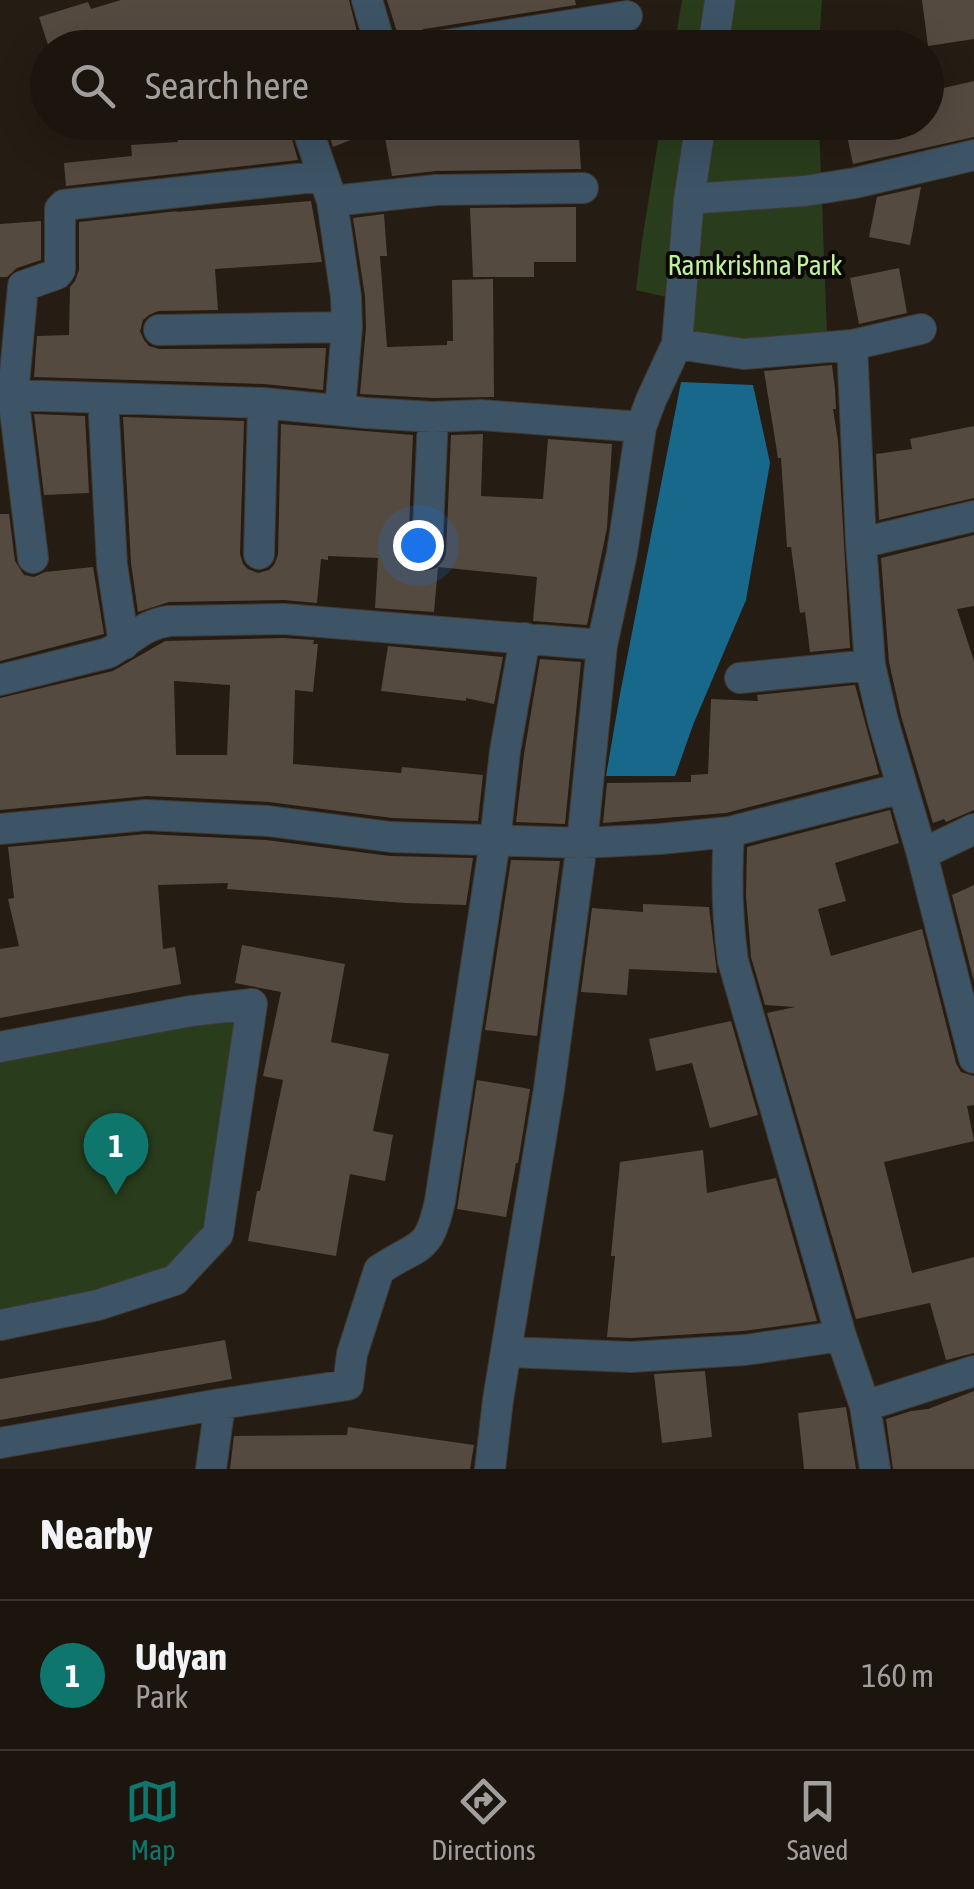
<!DOCTYPE html>
<style>
:root{--surface:#1c150e;--page:#251e17;--text:#f1f3f6;--muted:#a09f9e;--line:#3a342e;--accent:#0f766e}
body{margin:0;font-family:"Asap Condensed",sans-serif;background:var(--page);color:var(--text)}
.you{position:absolute;left:418px;top:545px;width:35px;height:35px;margin:-25px;border:8px solid #fff;border-radius:50%;background:#1a73e8;box-shadow:0 0 0 15px #1a73e833}
.badge{display:grid;place-items:center;width:65px;height:65px;border-radius:50%;background:var(--accent);color:#fff;font-size:32px;font-weight:700}
.pin{position:absolute;translate:-50% -82px;filter:drop-shadow(0 2px 5px #0008)}
.pin::after{content:'';position:absolute;top:52px;width:35px;height:30px;background:inherit;clip-path:polygon(0 0,100% 0,50% 100%)}
.list{margin:0;padding:0;list-style:none}
h2{display:flex;justify-content:space-between;align-items:center;height:130px;margin:0;padding:0 40px;font-size:42px}
h2 small{font-size:32px;font-weight:400;color:var(--muted)}
.list li{display:grid;grid-template-columns:65px 1fr auto;gap:30px;align-items:center;box-sizing:border-box;height:150px;padding:0 40px;border-top:2px solid var(--line)}
.list b{display:block;font-size:38px;white-space:nowrap}
.list p{margin:0;font-size:32px;white-space:nowrap;color:var(--muted)}
.list em{font-size:32px;font-style:normal;color:var(--muted)}
.icon{flex:none;width:55px;height:55px;fill:none;stroke:currentColor;stroke-width:2;stroke-linecap:round;stroke-linejoin:round}
.map{position:relative;flex:none;width:974px;height:1469px;overflow:hidden}
.search{position:absolute;background:var(--surface);box-shadow:0 10px 40px #0002;left:30px;right:30px;top:30px;height:110px;display:flex;align-items:center;gap:25px;box-sizing:border-box;padding:0 35px;border-radius:55px;color:var(--muted);font-size:38px}
.sheet{height:280px;background:var(--surface)}
nav{display:flex;justify-content:space-around;align-items:center;box-sizing:border-box;height:140px;border-top:2px solid var(--line);background:var(--surface);font-size:28px;color:var(--muted)}
nav a{display:grid;justify-items:center;gap:5px}
nav .on{color:var(--accent)}
.map>svg:first-child{display:block}
</style>
<div class="map">
<svg width="974" height="1469" viewBox="0 0 974 1469">
<rect width="100%" height="100%" fill="#251c13"/>
<path fill="#293d1c" d="M 682,0 L 822,0 L 819,47 L 674,48 Z
M 661,123 L 701,123 L 674,299 L 636,290 L 642,241 Z
M 703,123 L 819,123 L 827,335 L 677,344 Z
M 262,993 L 242,1148 L 223,1241 L 170,1296 L 4,1341 L 0,1323 L 0,1037 Z"/>
<path fill="#18688c" d="M 681,382 L 753,385 L 770,463 L 746,600 L 693,725 L 675,776 L 606,776 L 620,694 Z"/>
<path fill="#554a40" fill-rule="evenodd" d="M 121,0 L 349,0 L 361,48 L 208,48 L 205,39 L 176,48 L 49,48 L 39,17 L 88,2 L 91,9 Z
M 387,0 L 575,0 L 576,5 L 424,29 L 414,34 L 409,43 L 401,45 Z
M 922,0 L 974,0 L 974,39 L 928,46 Z
M 974,81 L 974,137 L 853,164 L 844,122 L 926,122 L 926,92 Z
M 173,122 L 287,122 L 298,160 L 66,186 L 64,163 L 132,156 L 131,145 L 178,142 Z
M 325,122 L 488,122 L 489,125 L 578,122 L 581,169 L 436,171 L 392,176 L 383,127 L 333,147 Z
M 921,187 L 910,245 L 869,237 L 877,197 Z
M 311,201 L 322,262 L 215,269 L 218,310 L 158,311 L 149,315 L 143,320 L 140,331 L 144,340 L 149,346 L 159,349 L 326,348 L 323,390 L 264,384 L 34,377 L 37,336 L 69,335 L 70,287 L 75,281 L 79,270 L 79,222 L 178,211 L 176,212 Z
M 576,207 L 576,262 L 534,262 L 534,277 L 473,277 L 470,208 Z
M 384,214 L 387,256 L 380,256 L 387,347 L 447,345 L 447,341 L 453,341 L 452,280 L 493,279 L 494,397 L 433,398 L 360,394 L 366,328 L 365,296 L 353,218 Z
M 41,221 L 41,260 L 17,268 L 7,277 L 0,277 L 0,224 Z
M 899,268 L 907,313 L 859,324 L 850,278 Z
M 832,365 L 835,389 L 836,409 L 833,409 L 838,441 L 850,648 L 810,652 L 805,612 L 800,613 L 791,547 L 787,547 L 781,458 L 778,458 L 764,371 Z
M 34,414 L 85,416 L 89,493 L 44,495 Z
M 123,417 L 244,421 L 240,554 L 243,564 L 248,569 L 258,573 L 269,570 L 274,565 L 278,555 L 281,424 L 413,435 L 408,552 L 411,561 L 418,568 L 425,571 L 436,568 L 443,561 L 446,554 L 451,435 L 483,434 L 481,496 L 543,499 L 548,439 L 612,444 L 607,528 L 587,625 L 533,621 L 537,577 L 438,567 L 434,612 L 375,608 L 378,558 L 328,556 L 328,560 L 321,559 L 317,603 L 284,600 L 169,602 L 138,612 L 131,563 Z
M 974,426 L 974,498 L 879,520 L 876,454 L 912,449 L 910,439 Z
M 0,514 L 9,514 L 15,561 L 24,575 L 34,577 L 45,572 L 93,567 L 104,634 L 0,661 Z
M 974,535 L 974,606 L 957,609 L 974,661 L 974,810 L 946,822 L 944,819 L 933,823 L 901,716 L 889,662 L 881,558 Z
M 283,638 L 314,640 L 313,644 L 318,644 L 313,692 L 295,690 L 293,764 L 401,773 L 402,767 L 483,775 L 478,821 L 392,818 L 269,802 L 147,796 L 0,810 L 0,698 L 113,671 L 165,641 ZM 174,681 L 230,685 L 227,755 L 176,755 Z
M 388,646 L 503,657 L 494,704 L 466,698 L 466,701 L 381,691 Z
M 540,659 L 581,662 L 565,824 L 516,822 L 524,754 Z
M 855,685 L 879,774 L 726,813 L 603,823 L 607,783 L 691,782 L 691,775 L 708,774 L 711,699 L 758,701 L 757,695 Z
M 890,810 L 899,843 L 835,863 L 846,901 L 818,909 L 831,956 L 922,929 L 956,1063 L 961,1072 L 974,1076 L 974,1105 L 967,1106 L 974,1141 L 884,1162 L 912,1273 L 974,1257 L 974,1353 L 946,1360 L 930,1303 L 856,1319 L 767,1013 L 795,1007 L 765,1005 L 751,957 L 750,943 L 746,896 L 747,847 Z
M 146,834 L 266,840 L 390,856 L 473,858 L 466,905 L 405,903 L 227,889 L 228,883 L 158,885 L 163,949 L 175,947 L 181,984 L 0,1018 L 0,949 L 19,946 L 8,899 L 14,898 L 8,847 Z
M 511,860 L 560,861 L 537,1036 L 485,1030 Z
M 974,885 L 974,982 L 952,895 Z
M 643,904 L 709,907 L 717,973 L 629,969 L 627,995 L 581,992 L 592,908 L 643,912 Z
M 242,945 L 345,964 L 331,1042 L 389,1054 L 373,1131 L 393,1135 L 385,1181 L 350,1174 L 336,1256 L 248,1241 L 257,1191 L 260,1191 L 283,1080 L 263,1076 L 281,992 L 235,983 Z
M 731,1021 L 758,1115 L 710,1128 L 692,1063 L 656,1071 L 649,1039 Z
M 477,1080 L 530,1089 L 518,1163 L 516,1163 L 506,1217 L 457,1209 Z
M 703,1150 L 707,1193 L 776,1178 L 817,1321 L 743,1331 L 631,1338 L 607,1337 L 615,1256 L 611,1256 L 620,1162 Z
M 225,1340 L 232,1379 L 0,1420 L 0,1379 Z
M 705,1371 L 712,1437 L 662,1443 L 654,1374 Z
M 974,1391 L 974,1469 L 893,1469 L 886,1419 L 911,1411 L 928,1409 Z
M 846,1407 L 856,1469 L 804,1469 L 798,1413 Z
M 348,1427 L 474,1445 L 470,1469 L 230,1469 L 234,1436 L 347,1435 Z"/>
<g fill="none" stroke-linecap="round" stroke-linejoin="round">
<g stroke="#423930" stroke-width="32">
<path id="street" d="M 367,0 L 381,48
M 427,48 L 627,16
M 713,48 L 720,0
M 305,122 L 332,201 L 346,297 L 347,327 L 340,410
M 689,199 L 805,191 L 855,183 L 974,155
M 332,201 L 436,190 L 583,188
M 159,330 L 347,327
M 677,344 L 744,354 L 852,345 L 921,329
M 852,345 L 861,543 L 870,665 L 883,721 L 922,854 L 974,1058
M 13,395 L 263,403 L 366,413 L 433,417 L 481,415 L 641,427
M 103,398 L 112,565 L 124,644
M 861,543 L 974,516
M 427,552 L 433,417
M 259,554 L 263,403
M 33,558 L 13,395 L 23,286 L 57,274 L 60,270 L 60,209 L 64,205 L 323,176
M 740,678 L 870,665
M 0,680 L 108,653 C 130,641 144,624 169,621 L 284,619 L 602,645
M 0,829 L 146,815 L 268,821 L 391,837 L 582,843 L 660,839 L 729,832 L 902,788
M 729,832 C 726,876 727,917 733,961 L 841,1336 L 865,1406 L 875,1469
M 922,854 L 974,829
M 0,1047 L 191,1011 L 252,1004 L 218,1234 L 175,1280 L 98,1305 L 0,1325
M 506,1352 L 631,1357 L 745,1350 L 841,1336
M 865,1406 L 974,1371
M 0,1443 L 220,1404 L 348,1385 L 352,1354 L 379,1270 C 420,1242 428,1255 440,1201 L 495,841 L 505,751 L 525,638
M 211,1469 L 220,1404
M 490,1469 L 498,1400 L 549,1089 L 582,843 L 602,645 L 622,553 L 641,427 L 651,400 L 677,344 L 689,199 L 701,122"/>
</g>
<use href="#street" stroke="#3c5466" stroke-width="30"/>
</g>
<g text-anchor="middle" stroke-width="8" stroke-linejoin="round" paint-order="stroke">
<g font-size="28" fill="#bdf19d" stroke="#0b0704">
<text x="755" y="275">Ramkrishna Park</text>
</g>
</g>
</svg>
<div class="you"></div>
<div class="pin badge" style="left:116px;top:1195px">1</div>
<div class="search"><svg class="icon" aria-label="search" viewBox="0 0 24 24"><circle cx="10" cy="10" r="6"/><path d="M15 15l6 6"/></svg>Search here</div>
</div>
<section class="sheet">
<h2>Nearby<small></small></h2>
<ul class="list">
<li><span class="badge">1</span><div><b>Udyan</b><p>Park</p></div><em>160 m</em></li>
</ul>
</section>
<nav>
<a class="on"><svg class="icon" aria-label="map" viewBox="0 0 24 24"><path d="M3 6l6-2 6 2 6-2v14l-6 2-6-2-6 2zM9 4v14M15 6v14"/></svg>Map</a>
<a><svg class="icon" aria-label="directions" viewBox="0 0 24 24"><path d="M12 3l9 9-9 9-9-9zM9 14v-3h6M13 9l2 2-2 2"/></svg>Directions</a>
<a><svg class="icon" aria-label="saved" viewBox="0 0 24 24"><path d="M7 4h10v16l-5-4-5 4z"/></svg>Saved</a>
</nav>
